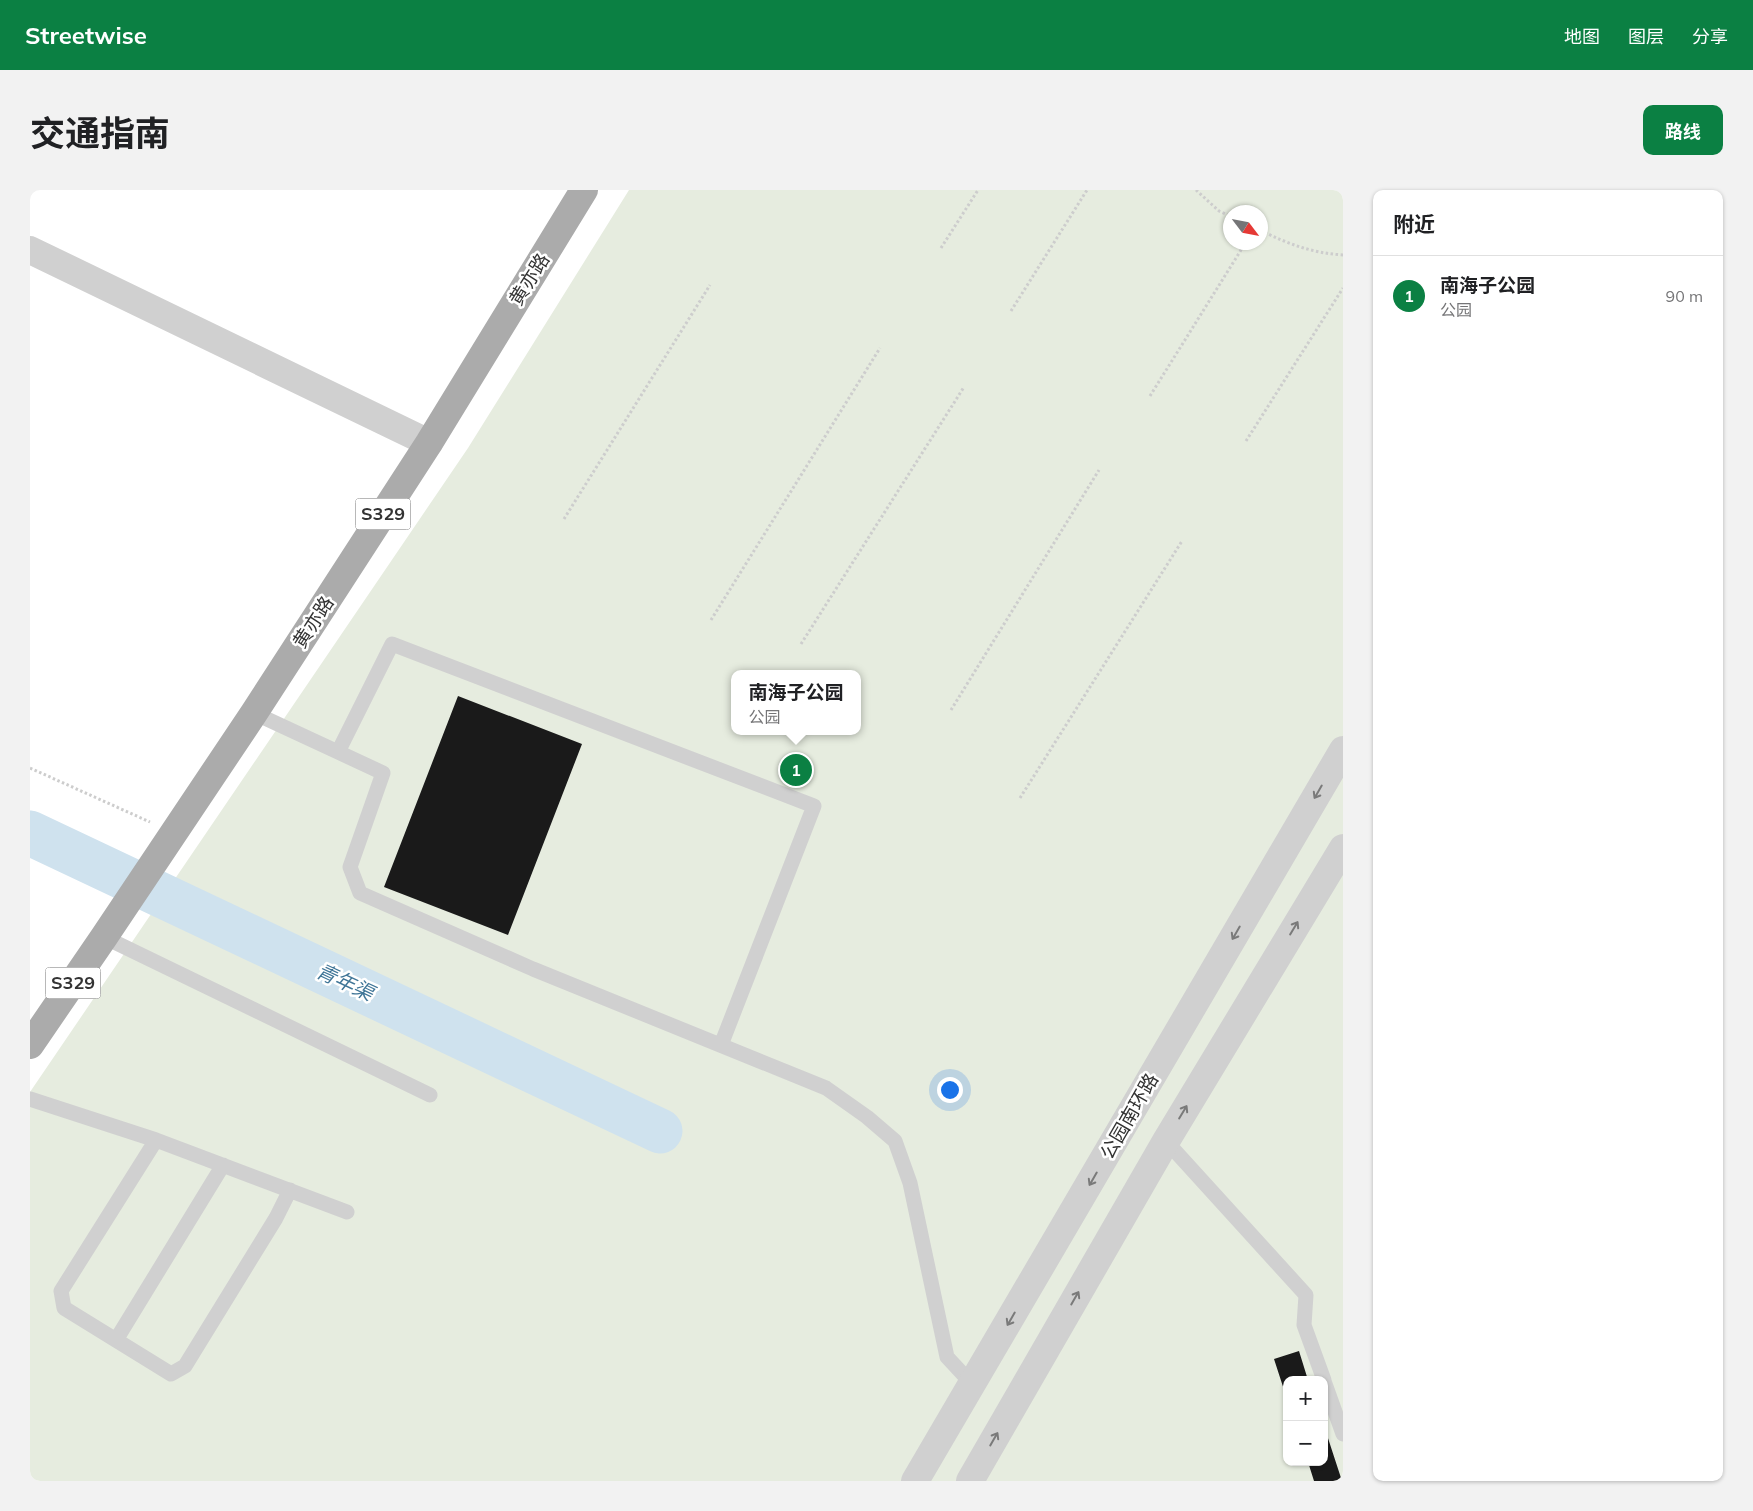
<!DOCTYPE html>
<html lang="zh">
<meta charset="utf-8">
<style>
:root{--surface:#fff;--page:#f2f2f2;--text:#202124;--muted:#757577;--line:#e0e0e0;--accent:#0b8043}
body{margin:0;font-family:Mulish,"Noto Sans SC",sans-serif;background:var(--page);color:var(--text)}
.controls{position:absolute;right:15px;bottom:15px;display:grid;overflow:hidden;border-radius:10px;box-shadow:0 1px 4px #0004}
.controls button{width:45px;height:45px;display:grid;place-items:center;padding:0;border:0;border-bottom:1px solid var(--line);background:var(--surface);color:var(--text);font:25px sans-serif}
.compass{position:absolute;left:1193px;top:15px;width:45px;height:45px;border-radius:50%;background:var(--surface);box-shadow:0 1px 4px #0004;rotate:122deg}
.you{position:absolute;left:919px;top:899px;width:18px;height:18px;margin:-12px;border:4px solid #fff;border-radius:50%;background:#1a73e8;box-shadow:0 0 0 8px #1a73e833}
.badge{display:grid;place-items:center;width:32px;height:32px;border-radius:50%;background:var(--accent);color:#fff;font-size:16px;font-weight:700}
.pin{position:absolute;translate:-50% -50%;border:2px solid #fff;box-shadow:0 1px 5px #0006}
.popup{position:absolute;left:701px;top:480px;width:130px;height:65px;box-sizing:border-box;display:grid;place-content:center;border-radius:10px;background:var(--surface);filter:drop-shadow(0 1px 4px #0005);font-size:16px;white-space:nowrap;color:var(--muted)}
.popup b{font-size:19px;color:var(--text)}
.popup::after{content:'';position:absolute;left:50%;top:100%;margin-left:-10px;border:10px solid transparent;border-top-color:var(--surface)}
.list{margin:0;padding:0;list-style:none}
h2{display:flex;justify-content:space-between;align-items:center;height:65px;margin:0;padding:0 20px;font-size:21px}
h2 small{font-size:16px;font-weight:400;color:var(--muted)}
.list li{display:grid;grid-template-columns:32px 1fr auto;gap:15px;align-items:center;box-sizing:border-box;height:80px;padding:0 20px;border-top:1px solid var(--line)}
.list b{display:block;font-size:19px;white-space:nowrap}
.list p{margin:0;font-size:16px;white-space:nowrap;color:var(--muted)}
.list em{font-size:16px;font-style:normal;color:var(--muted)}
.map{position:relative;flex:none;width:1313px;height:1291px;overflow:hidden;border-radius:10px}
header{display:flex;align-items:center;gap:30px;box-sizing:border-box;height:70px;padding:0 25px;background:var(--accent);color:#fff}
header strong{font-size:24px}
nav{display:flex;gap:28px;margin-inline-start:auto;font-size:18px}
.intro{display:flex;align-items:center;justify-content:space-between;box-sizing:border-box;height:120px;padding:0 30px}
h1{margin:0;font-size:35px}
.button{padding:12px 22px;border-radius:10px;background:var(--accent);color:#fff;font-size:18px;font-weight:700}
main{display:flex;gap:30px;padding:0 30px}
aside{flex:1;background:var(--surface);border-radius:10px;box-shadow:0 1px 4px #0004}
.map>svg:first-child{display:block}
</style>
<header>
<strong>Streetwise</strong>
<nav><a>地图</a><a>图层</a><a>分享</a></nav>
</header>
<div class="intro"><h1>交通指南</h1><a class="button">路线</a></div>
<main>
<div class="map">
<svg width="1313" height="1291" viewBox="0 0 1313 1291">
<rect width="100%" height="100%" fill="#fff"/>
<path fill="#e6ecdf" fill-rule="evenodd" d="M 599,0 L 1313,0 L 1313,1291 L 0,1291 L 0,902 L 438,258 ZM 1200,22 L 1230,22 L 1230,52 L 1200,52 ZM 705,484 L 827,484 L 827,541 L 705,541 ZM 1257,1190 L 1294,1190 L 1294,1272 L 1257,1272 Z"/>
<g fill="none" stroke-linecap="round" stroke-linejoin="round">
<path stroke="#cfe2ee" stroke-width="45" d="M 0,643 L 630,941"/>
</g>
<path fill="#1a1a1a" d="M 428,506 L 552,554 L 478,745 L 354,697 Z
M 1269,1161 L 1278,1190 L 1257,1190 L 1256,1206 L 1244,1169 Z
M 1295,1239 L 1312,1291 L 1284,1291 L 1278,1272 L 1294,1272 Z"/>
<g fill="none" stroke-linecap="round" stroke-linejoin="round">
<path stroke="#cdcdcd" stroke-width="3" stroke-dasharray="2.5 2.5" stroke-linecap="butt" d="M 1166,0 L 1189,21 L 1200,26
M 1230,40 C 1258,54 1282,63 1313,65
M 911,58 L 948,0
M 981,121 L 1057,0
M 1120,206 L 1216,52
M 1216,251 L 1313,98
M 534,329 L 680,95
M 681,430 L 850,158
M 771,454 L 934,197
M 921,520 L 1069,280
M 0,578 L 120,632
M 990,608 L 1152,351"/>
<path stroke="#d0d0d0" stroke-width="15" d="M 224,523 L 308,562 L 362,454 L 784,616 L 691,855
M 308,562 L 353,583 L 320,677 L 330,703 L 503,779 L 796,898 L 837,927 L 865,951 L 880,993 L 917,1167 L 943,1195
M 74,747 L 400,905
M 0,909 L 126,950 L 317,1022
M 126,950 L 31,1101 L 34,1118 L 141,1184 L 155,1176 L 246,1028 L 260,1000
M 1136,951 L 1276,1105 L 1274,1135 L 1294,1190
M 86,1150 L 193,975
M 1294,1191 L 1313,1244"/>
<path stroke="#d0d0d0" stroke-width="28" d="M 0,60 L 399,253"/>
<path stroke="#d0d0d0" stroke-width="28" d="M 885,1291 L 1313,560
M 940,1291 L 1136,951 L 1313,658"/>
<path stroke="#ababab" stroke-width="28" d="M 0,855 L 74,747 L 224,523 L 399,253 L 554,0"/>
</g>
<defs><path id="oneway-shaft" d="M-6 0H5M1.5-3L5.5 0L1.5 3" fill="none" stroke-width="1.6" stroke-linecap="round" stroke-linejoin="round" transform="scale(1.25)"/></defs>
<g stroke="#7a7a7a">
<use href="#oneway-shaft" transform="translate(1288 602) rotate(120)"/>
<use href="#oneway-shaft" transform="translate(1264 738) rotate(-59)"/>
<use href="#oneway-shaft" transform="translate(1206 743) rotate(120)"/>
<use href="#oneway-shaft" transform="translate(1153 922) rotate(-59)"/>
<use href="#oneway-shaft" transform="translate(1063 989) rotate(120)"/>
<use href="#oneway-shaft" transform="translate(1045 1108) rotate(-60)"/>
<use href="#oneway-shaft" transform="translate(981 1129) rotate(120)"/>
<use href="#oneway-shaft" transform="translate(964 1249) rotate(-60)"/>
</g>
<g text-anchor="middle" stroke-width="5" stroke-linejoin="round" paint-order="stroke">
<g fill="#fff" stroke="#707070" stroke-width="1">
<rect x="325.5" y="308.5" width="55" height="31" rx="4"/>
<rect x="15.5" y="777.5" width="55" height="31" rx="4"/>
</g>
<g font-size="18" font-weight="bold" fill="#333">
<text x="353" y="330">S329</text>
<text x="43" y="799">S329</text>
</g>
<g font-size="19" fill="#333" stroke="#fff">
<text transform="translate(499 89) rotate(-58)" y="7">黄亦路</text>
<text transform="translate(283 432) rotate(-57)" y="7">黄亦路</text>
<text transform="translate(1099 926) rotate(-60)" y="7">公园南环路</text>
</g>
<g font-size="20" font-style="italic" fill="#3f7597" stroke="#fff">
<text transform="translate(315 792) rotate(25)" y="7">青年渠</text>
</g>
</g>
</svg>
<div class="controls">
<button>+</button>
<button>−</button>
</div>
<svg class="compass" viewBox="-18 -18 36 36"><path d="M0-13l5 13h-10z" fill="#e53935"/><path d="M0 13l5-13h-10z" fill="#757577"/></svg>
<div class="you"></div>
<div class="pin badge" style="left:766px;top:580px">1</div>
<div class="popup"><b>南海子公园</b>公园</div>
</div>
<aside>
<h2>附近<small></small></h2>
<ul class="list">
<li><span class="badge">1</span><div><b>南海子公园</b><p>公园</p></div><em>90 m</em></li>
</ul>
</aside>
</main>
